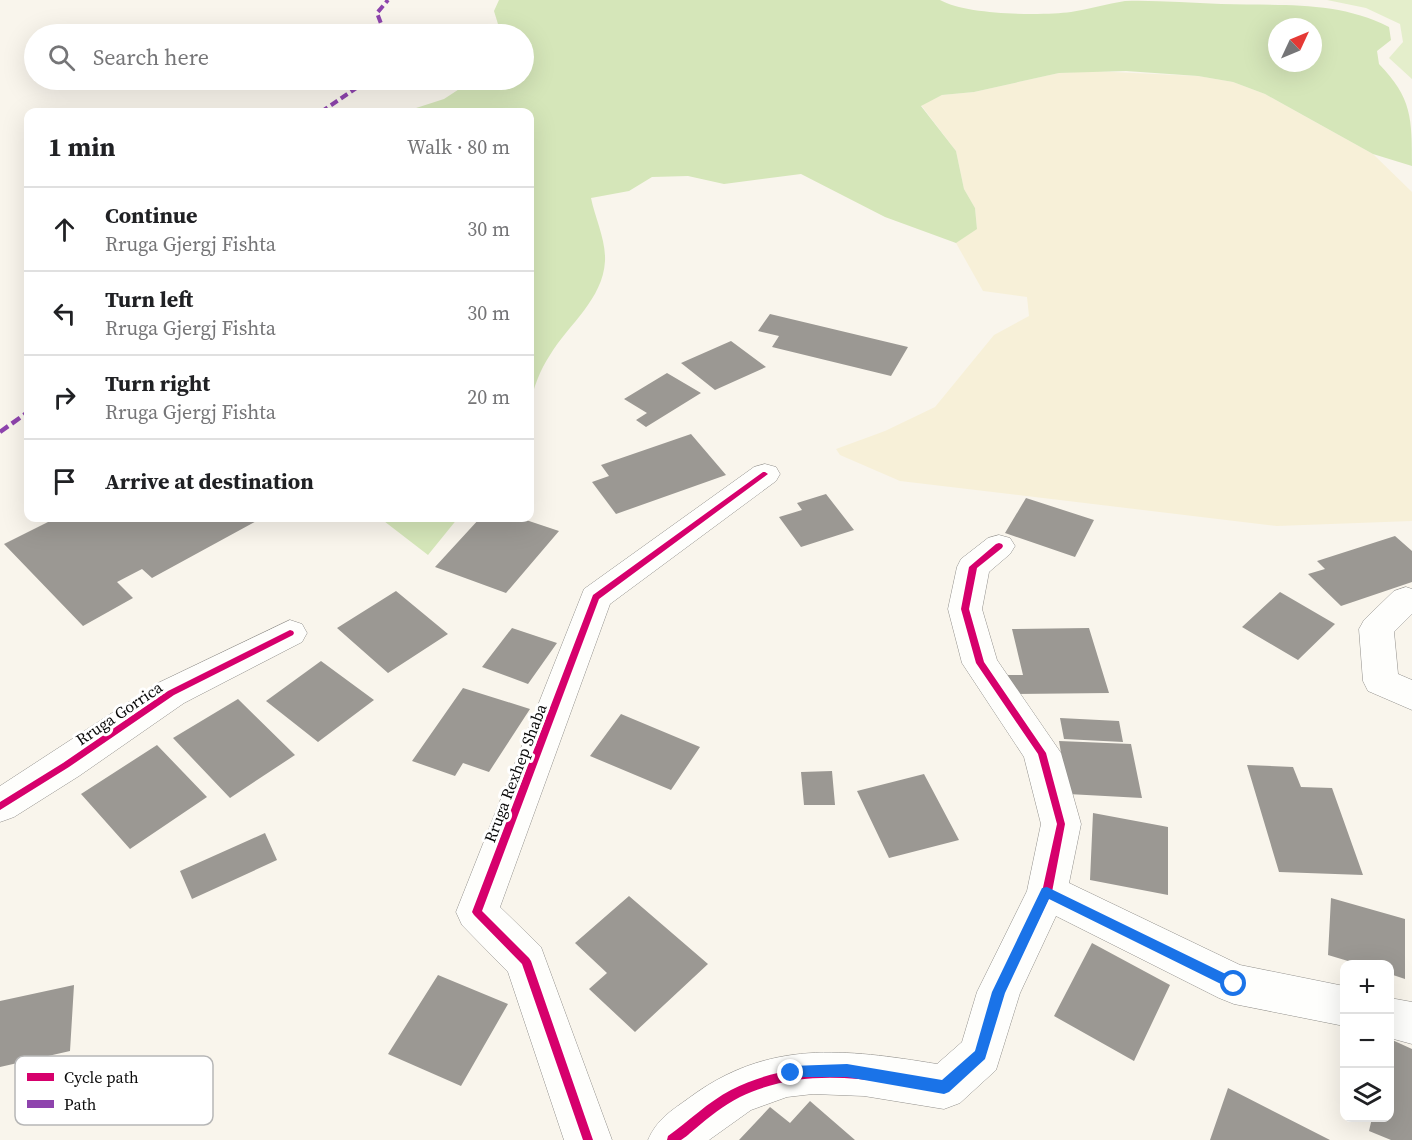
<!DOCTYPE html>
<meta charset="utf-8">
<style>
:root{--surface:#fff;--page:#f2f2f2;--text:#202124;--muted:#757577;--line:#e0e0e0}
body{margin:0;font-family:"Source Serif 4",serif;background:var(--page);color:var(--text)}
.controls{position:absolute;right:18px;bottom:18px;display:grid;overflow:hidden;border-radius:12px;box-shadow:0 6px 24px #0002}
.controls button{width:54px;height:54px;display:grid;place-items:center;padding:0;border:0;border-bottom:2px solid var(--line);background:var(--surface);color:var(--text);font:30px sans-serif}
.compass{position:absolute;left:1268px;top:18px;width:54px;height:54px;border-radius:50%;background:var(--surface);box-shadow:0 6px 24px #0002;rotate:46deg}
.stop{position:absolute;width:18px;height:18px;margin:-14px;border:4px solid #1a73e8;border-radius:50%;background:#fff}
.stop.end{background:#1a73e8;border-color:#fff;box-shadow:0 2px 6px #0008}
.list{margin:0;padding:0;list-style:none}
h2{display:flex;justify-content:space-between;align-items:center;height:78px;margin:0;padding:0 24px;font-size:26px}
h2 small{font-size:20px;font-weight:400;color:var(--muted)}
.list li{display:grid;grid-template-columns:39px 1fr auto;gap:18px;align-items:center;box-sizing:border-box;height:84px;padding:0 24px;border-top:2px solid var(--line)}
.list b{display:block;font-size:22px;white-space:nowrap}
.list p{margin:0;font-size:20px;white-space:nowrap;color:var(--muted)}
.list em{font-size:20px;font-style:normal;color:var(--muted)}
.icon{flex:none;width:33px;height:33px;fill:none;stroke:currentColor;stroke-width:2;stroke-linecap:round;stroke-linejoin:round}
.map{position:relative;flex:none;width:1412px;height:1140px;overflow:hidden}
.search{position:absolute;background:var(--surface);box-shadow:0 6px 24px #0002;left:24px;top:24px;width:510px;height:66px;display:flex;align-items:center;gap:15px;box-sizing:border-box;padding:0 21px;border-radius:33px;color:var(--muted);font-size:22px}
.panel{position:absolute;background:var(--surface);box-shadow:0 6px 24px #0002;left:24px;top:108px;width:510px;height:414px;border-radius:12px}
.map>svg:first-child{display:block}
</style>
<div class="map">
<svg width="1412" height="1140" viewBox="0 0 1412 1140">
<rect width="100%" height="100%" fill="#f9f5ec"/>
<path fill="#f7f0d8" d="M 1091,71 L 1198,76 L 1233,82 L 1265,94 L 1373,154 L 1412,192 L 1412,521 L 1277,526 L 900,481 L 840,455 L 836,449 L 885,431 L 935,407 L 994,335 L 1029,316 L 1027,297 L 983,291 L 956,243 L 977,228 L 975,208 L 964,189 L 956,151 L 921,105 L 942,95 L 974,92 L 1059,73 Z"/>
<path fill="#e4eecb" d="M 1327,0 L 1412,0 L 1412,79 L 1389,58 L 1403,42 L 1400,24 L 1366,8 Z"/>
<path fill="#d5e6b9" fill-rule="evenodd" d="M 499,0 L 940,0 C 966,15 1040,16 1071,12 C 1089,9 1107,4 1125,1 C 1157,0 1188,3 1221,4 C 1279,6 1337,0 1389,27 L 1391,40 L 1377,51 L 1379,64 C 1412,98 1412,118 1412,166 L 1373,154 L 1265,94 L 1233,82 L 1198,76 L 1126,71 L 1059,73 L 974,92 L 942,95 L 921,106 L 956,151 L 964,189 L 975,208 L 977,229 L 956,243 L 885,217 L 801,174 L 724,184 L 688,176 L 652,177 L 629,191 L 591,198 C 595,218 606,240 605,261 C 603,299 569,324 550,355 C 540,370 533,388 530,406 L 530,112 L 388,112 L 413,109 L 444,99 L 473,80 L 524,80 L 524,34 L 501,34 L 494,11 ZM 1277,27 L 1313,27 L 1313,63 L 1277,63 Z
M 380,518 L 458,518 L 428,555 Z"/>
<path fill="#9b9893" d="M 770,314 L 908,347 L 891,376 L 772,347 L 779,336 L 758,331 Z
M 731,341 L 766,367 L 715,390 L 681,363 Z
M 667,373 L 701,393 L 646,427 L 636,420 L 647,413 L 624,399 Z
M 691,434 L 726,475 L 616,514 L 592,482 L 609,476 L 601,465 Z
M 826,494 L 854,530 L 801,547 L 779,517 L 802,510 L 797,503 Z
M 1026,498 L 1094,520 L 1075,557 L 1005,533 Z
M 56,518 L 262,518 L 152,578 L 142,569 L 117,582 L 133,598 L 83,626 L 4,544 Z
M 480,518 L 520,518 L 559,531 L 506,593 L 435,567 Z
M 1395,536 L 1412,551 L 1412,582 L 1341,606 L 1308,574 L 1325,569 L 1317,561 Z
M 396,591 L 448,634 L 388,673 L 337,628 Z
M 1280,592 L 1335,624 L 1298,660 L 1242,627 Z
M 512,628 L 557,643 L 528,684 L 482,667 Z
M 1089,628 L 1109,693 L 1009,694 L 1005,675 L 1023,675 L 1012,629 Z
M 321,661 L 374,700 L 318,742 L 266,701 Z
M 463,688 L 530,709 L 489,772 L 463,763 L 455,776 L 412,761 Z
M 238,699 L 295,755 L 230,798 L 173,738 Z
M 621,714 L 700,747 L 671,790 L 590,756 Z
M 1060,718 L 1119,721 L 1123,742 L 1064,739 Z
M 1059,741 L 1131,744 L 1142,798 L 1068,794 Z
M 157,745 L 207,797 L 130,849 L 81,794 Z
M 1247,765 L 1293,767 L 1301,787 L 1332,788 L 1363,875 L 1279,872 Z
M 832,771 L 835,805 L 804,805 L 801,772 Z
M 924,774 L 959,840 L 889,858 L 857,791 Z
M 1093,813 L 1168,827 L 1168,895 L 1090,880 Z
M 265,833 L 277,860 L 192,899 L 180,871 Z
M 629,896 L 708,964 L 635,1032 L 589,989 L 607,973 L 575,943 Z
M 1331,898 L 1405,919 L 1405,979 L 1390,974 L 1390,964 L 1358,964 L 1328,955 Z
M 1092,943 L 1170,985 L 1134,1061 L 1054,1016 Z
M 438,975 L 508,1004 L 461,1086 L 388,1054 Z
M 74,985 L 70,1051 L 0,1067 L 0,1001 Z
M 1390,1039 L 1412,1049 L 1412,1140 L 1391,1140 L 1369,1131 L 1372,1118 L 1390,1118 Z
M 1228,1088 L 1330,1140 L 1210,1140 Z
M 810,1101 L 855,1140 L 739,1140 L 770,1107 L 790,1123 Z"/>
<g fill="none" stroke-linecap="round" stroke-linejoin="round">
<g stroke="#92908c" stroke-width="1">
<path id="minor" d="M 765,464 L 776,467 L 780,474 L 776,481 L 610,604 L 500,907 L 541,947 L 612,1140 L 564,1140 L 508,972 L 462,925 L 456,912 L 584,589 L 754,467 Z
M 999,535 L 1010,538 L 1015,546 L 1010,554 L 989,572 L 982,609 L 997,660 L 1061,753 L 1081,824 L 1069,883 L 1240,965 L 1344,986 L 1344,1026 L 1234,1004 L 1219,998 L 1056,916 L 1020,993 L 996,1070 L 960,1103 L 944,1109 L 864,1096 L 813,1094 L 787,1097 L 751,1110 L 709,1140 L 648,1140 C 657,1119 671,1111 689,1098 C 768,1039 845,1049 937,1064 L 962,1042 L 977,992 L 1027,891 L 1041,824 L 1024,757 L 962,663 L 948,609 L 957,567 L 961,559 L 988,538 Z
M 1406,587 L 1412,589 L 1412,614 L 1394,632 L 1398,674 L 1412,680 L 1412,710 L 1368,691 L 1363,681 L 1359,629 L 1364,620 L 1394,591 Z
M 290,620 L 302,624 L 307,633 L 302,642 L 184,703 L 79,776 L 14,817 L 0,822 L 0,786 L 158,683 Z
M 1390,998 L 1412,1002 L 1412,1044 L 1390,1038 Z"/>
</g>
<use href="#minor" fill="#fefefc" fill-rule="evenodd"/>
<path stroke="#8e44ad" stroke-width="4" stroke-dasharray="8 4" stroke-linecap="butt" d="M 385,34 L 377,13 L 388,0
M 321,112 L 368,80"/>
<path stroke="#8e44ad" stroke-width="4.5" stroke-dasharray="10 4.5" stroke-linecap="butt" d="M 0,432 L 28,412"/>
<g stroke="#fff" stroke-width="3">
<path id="cycleway" d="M 763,472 L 765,472 L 768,474 L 599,599 L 482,911 L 529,958 L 531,961 L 593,1140 L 583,1140 L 522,964 L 474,915 L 472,912 L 593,595 Z
M 999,543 L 1002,544 L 1003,546 L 1002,548 L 977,568 L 969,609 L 984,662 L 1046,753 L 1065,824 L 1052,892 L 1004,992 L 984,1058 L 948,1091 L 944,1092 C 874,1080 807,1065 740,1097 C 724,1105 709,1117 695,1129 C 691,1132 685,1138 681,1140 C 677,1140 670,1140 667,1140 L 668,1136 C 689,1121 708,1102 731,1090 C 803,1054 868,1069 942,1082 L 976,1052 L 994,992 L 1042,892 L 1057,824 L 1038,754 L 976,663 L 961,609 L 969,567 L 996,544 Z
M 290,630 L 293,631 L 294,633 L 293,635 L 174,695 L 69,767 L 0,810 L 0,802 L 63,763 L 168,691 Z"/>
</g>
<use href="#cycleway" fill="#d6006c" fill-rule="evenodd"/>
</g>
<path fill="#1a73e8" d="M 1047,887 L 1238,980 L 1238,988 L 1229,988 L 1049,899 L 1005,993 L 985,1059 L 949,1092 L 944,1094 L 847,1077 L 787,1077 L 787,1068 L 791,1066 L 847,1064 L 942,1080 L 975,1051 L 992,992 L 1042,888 Z"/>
<g text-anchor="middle" stroke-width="6" stroke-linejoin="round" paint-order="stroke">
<g font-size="16" fill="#0a0a0a" stroke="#fff">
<text transform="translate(119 713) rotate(-34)" y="6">Rruga Gorrica</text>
<text transform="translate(515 773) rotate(-69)" y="6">Rruga Rexhep Shaba</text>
</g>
</g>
<rect x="15" y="1056" width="198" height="69" rx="9" fill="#fff" stroke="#b6b6b6" stroke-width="1.5"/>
<rect x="27" y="1073" width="27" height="8" fill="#d6006c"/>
<rect x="27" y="1100" width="27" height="8" fill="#8e44ad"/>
<g font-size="16" fill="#0a0a0a">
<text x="64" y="1083">Cycle path</text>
<text x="64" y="1110">Path</text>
</g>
</svg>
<div class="controls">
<button>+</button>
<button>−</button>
<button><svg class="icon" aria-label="layers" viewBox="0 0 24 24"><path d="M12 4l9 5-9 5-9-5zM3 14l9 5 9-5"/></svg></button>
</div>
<svg class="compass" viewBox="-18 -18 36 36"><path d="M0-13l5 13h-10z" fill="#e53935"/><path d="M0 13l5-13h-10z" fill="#757577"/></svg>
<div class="stop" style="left:1234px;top:984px"></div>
<div class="stop end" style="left:791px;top:1073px"></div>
<div class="search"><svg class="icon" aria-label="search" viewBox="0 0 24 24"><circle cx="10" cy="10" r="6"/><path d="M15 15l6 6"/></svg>Search here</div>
<section class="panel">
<h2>1 min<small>Walk · 80 m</small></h2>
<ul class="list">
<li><svg class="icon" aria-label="ahead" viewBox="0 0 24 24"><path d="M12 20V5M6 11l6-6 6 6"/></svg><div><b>Continue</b><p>Rruga Gjergj Fishta</p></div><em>30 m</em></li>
<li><svg class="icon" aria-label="left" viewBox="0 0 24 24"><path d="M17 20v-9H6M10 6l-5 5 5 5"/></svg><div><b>Turn left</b><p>Rruga Gjergj Fishta</p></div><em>30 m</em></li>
<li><svg class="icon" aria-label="right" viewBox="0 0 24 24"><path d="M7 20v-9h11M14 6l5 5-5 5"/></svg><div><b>Turn right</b><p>Rruga Gjergj Fishta</p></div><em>20 m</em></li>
<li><svg class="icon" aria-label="arrive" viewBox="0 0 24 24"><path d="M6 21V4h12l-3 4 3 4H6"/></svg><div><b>Arrive at destination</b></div></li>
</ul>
</section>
</div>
